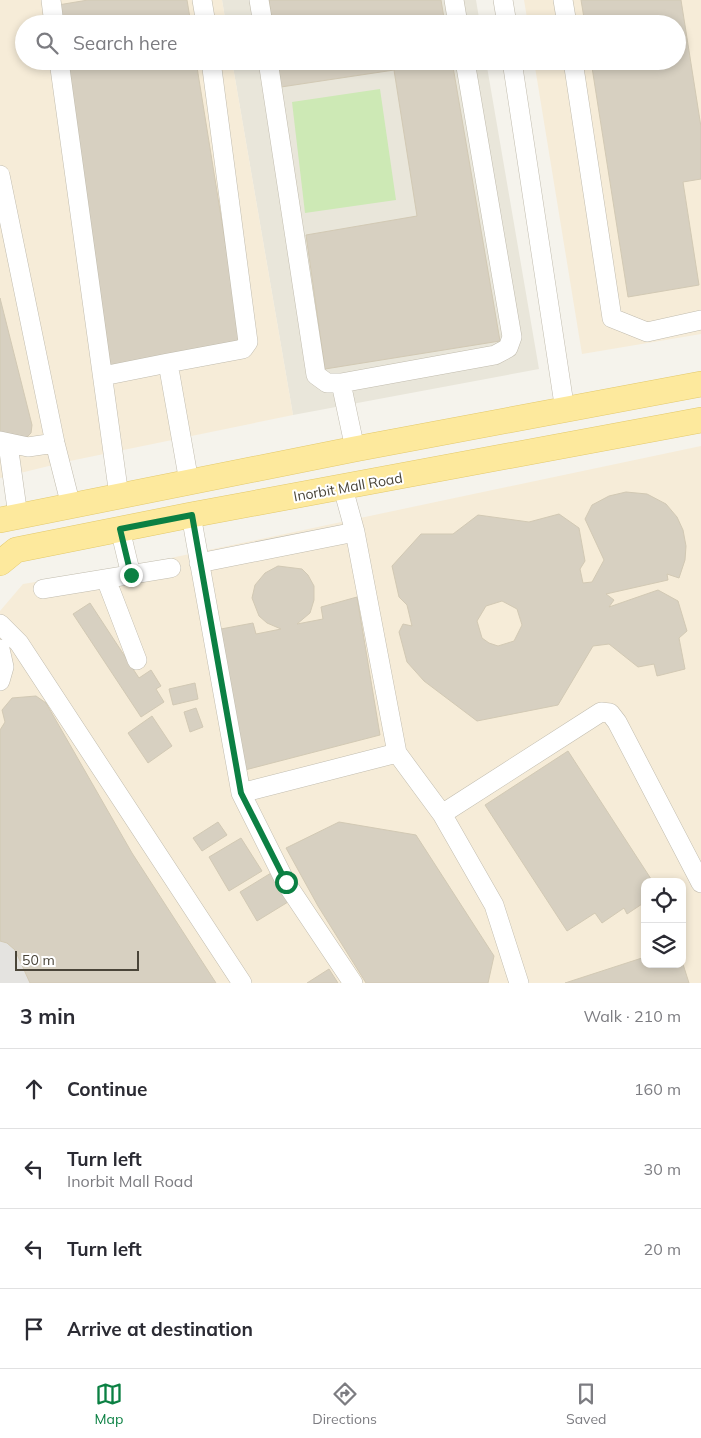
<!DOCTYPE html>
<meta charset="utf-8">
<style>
:root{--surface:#fff;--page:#f2f2f3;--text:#2b2b33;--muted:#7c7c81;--line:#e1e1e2;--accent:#0b8043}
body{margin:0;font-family:Mulish,sans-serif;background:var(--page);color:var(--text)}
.controls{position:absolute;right:15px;bottom:15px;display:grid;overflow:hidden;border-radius:10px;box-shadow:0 2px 8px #0003}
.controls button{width:45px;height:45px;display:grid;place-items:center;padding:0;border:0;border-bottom:1px solid var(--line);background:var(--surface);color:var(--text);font:25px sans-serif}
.scale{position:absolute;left:15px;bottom:12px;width:124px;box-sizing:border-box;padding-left:5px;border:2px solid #4a4539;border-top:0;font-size:14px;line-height:18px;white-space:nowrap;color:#4a4539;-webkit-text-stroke:4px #fff;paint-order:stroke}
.stop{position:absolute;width:15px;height:15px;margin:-11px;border:4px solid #0b8043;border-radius:50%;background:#fff}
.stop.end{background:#0b8043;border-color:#fff;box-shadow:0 1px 5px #0008}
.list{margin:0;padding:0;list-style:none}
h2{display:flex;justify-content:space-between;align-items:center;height:65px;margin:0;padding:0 20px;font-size:21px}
h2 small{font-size:16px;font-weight:400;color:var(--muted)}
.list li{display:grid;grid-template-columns:32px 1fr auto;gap:15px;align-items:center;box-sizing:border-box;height:80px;padding:0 20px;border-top:1px solid var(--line)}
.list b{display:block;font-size:19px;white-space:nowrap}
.list p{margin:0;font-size:16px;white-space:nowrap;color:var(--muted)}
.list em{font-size:16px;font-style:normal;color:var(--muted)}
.icon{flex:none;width:28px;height:28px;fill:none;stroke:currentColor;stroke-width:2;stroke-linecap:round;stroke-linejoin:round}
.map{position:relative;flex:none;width:701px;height:983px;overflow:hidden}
.search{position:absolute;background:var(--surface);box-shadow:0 2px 8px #0003;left:15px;right:15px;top:15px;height:55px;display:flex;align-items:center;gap:12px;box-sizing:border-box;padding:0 18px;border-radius:28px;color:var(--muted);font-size:19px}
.sheet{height:385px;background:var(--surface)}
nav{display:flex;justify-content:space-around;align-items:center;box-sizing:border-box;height:70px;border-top:1px solid var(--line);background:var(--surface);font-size:14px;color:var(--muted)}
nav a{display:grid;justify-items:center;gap:2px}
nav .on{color:var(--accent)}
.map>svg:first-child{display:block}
</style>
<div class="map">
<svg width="701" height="983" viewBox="0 0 701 983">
<rect width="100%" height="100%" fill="#f5f3ec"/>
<path fill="#e9e6da" d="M 222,0 L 476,0 L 480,24 L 226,24 Z
M 232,61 L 486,61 L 539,369 L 293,415 Z"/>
<path fill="#f6ecd8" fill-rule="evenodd" d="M 0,0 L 222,0 L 226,24 L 24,24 L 24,61 L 232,61 L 293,415 L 65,462 L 0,478 Z
M 524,0 L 701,0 L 701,334 L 582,354 L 534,61 L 677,61 L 677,24 L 528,24 Z
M 701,446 L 701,983 L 0,983 L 0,611 L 23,584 L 128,567 ZM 645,882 L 682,882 L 682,964 L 645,964 Z"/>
<path fill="#cde9b5" d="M 380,89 L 396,200 L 305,213 L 292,102 Z"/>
<path fill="#e4e3e0" d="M 0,941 L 7,943 L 15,950 L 30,983 L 0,983 Z"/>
<path fill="#d7d0c1" stroke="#d2c9b4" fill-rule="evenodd" d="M 88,0 L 187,0 L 191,24 L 61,24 L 58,5 Z
M 269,0 L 441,0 L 445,24 L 272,24 Z
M 581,0 L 681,0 L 701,127 L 701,179 L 683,182 L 699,285 L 628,297 L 591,61 L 677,61 L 677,24 L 585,24 Z
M 67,61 L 196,61 L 242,347 L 111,370 Z
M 277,61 L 452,61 L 500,341 L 325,369 L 306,235 L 417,216 L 394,70 L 281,87 Z
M 0,298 L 32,425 L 31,433 L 26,438 L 0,435 Z
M 626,492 L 647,494 L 666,504 L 677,517 L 683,530 L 686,546 L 685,560 L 679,578 L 667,574 L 668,580 L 606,594 L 614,600 L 609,607 L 658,590 L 678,601 L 687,631 L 679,638 L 685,669 L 657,676 L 654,664 L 638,667 L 609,644 L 593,646 L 558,705 L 477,721 L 424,681 L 407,662 L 399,632 L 403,624 L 412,626 L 407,605 L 399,597 L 392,566 L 421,534 L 453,534 L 478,515 L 529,522 L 559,514 L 579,528 L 585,561 L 580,569 L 583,583 L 592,582 L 604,560 L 585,519 L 592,505 L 609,496 ZM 502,601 L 517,609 L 522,625 L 514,641 L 498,646 L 489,643 L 482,638 L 477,621 L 486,606 Z
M 278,566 L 302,569 L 308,575 L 314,586 L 314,600 L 310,613 L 297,624 L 323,619 L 321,607 L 357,597 L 380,735 L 245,770 L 221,629 L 253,623 L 256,634 L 281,629 L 267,623 L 259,616 L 252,598 L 255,585 L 265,573 Z
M 90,603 L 139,678 L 151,670 L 161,686 L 156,689 L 164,702 L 141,717 L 73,614 Z
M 195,683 L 198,699 L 173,705 L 169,689 Z
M 36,696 L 46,703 L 132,853 L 216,983 L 30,983 L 15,950 L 7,943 L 0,941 L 0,730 L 5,722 L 2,710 L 12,698 Z
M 196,708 L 203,727 L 190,732 L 184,712 Z
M 152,716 L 172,746 L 148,763 L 128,733 Z
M 568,751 L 653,882 L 645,882 L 645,902 L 627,914 L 624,908 L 602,923 L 595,913 L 567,931 L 485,805 Z
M 218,822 L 227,835 L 202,851 L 193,838 Z
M 339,822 L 416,835 L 494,956 L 488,983 L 366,983 L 318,906 L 286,848 Z
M 241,838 L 262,871 L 229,891 L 209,857 Z
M 271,873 L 288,902 L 257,921 L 240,892 Z
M 645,957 L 645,964 L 682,964 L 682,961 L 689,983 L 565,983 Z
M 329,969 L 338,983 L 307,983 Z"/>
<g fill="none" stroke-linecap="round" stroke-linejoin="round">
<g stroke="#c1bcae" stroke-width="20">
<path id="minor" d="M 51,0 L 54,24
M 202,0 L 206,24
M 259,0 L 263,24
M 454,0 L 458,24
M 503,0 L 507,24
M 563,0 L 567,24
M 59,61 L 119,496
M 268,61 L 316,375 L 327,383 L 341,383 L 495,355 L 508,348 L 512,337 L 465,61
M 512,61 L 565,411
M 573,61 L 612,318 L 647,332 L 701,320
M 0,175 L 55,443 L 71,506
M 103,376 L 168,363
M 341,383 L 355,449
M 0,441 L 28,447 L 55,443
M 8,444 L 18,516
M 189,482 L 168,363 L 243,349 L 248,342 L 211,61
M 343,488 L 355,532 L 397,753 L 442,814 L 494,905 L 519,983
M 191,515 L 241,793 L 286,883 L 353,983
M 120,529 L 131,575
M 199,563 L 355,532
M 106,579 L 137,660
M 43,589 L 171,568
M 0,624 L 19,643 L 242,983
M 0,649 L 4,667 L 0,681
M 241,793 L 397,753
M 442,814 L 601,712 L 610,713 L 617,722 L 701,883"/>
</g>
<g stroke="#e3c96c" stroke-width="26">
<path id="major" d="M 0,520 L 355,449 L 701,384
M 0,563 L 16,550 L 191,515 L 701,420"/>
</g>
<use href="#minor" stroke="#fff" stroke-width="19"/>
<use href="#major" stroke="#fde99d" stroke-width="25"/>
</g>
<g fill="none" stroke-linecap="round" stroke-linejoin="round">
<path stroke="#0b8043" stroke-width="6" d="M 131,575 L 120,529 L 192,515 L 241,793 L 286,882"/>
</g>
<g text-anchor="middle" stroke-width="4" stroke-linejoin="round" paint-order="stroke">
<g font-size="14" fill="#4a4539" stroke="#fff">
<text transform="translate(348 487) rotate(-10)" y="5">Inorbit Mall Road</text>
</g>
</g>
</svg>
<div class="controls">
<button><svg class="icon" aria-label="locate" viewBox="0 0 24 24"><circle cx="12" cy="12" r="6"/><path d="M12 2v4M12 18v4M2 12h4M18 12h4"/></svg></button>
<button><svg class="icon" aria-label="layers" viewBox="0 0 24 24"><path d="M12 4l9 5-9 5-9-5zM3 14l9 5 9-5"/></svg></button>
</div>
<div class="scale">50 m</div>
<div class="stop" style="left:286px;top:882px"></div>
<div class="stop end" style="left:131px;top:575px"></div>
<div class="search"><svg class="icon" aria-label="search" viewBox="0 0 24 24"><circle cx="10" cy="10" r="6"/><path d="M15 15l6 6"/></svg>Search here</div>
</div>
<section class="sheet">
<h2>3 min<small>Walk · 210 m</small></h2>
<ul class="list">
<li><svg class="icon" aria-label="ahead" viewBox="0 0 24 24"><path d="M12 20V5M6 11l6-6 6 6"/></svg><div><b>Continue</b></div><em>160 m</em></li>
<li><svg class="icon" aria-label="left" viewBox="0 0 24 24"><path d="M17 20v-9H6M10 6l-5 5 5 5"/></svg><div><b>Turn left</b><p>Inorbit Mall Road</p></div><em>30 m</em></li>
<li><svg class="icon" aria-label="left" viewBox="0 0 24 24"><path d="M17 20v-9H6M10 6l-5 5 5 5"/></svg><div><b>Turn left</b></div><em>20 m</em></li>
<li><svg class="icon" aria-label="arrive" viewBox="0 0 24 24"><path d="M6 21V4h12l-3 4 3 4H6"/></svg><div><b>Arrive at destination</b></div></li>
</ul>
</section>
<nav>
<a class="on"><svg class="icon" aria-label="map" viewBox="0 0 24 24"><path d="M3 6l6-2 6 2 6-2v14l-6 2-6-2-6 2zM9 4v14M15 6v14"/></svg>Map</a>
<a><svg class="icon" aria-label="directions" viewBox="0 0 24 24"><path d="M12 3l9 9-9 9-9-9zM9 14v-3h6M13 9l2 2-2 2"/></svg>Directions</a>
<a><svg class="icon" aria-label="saved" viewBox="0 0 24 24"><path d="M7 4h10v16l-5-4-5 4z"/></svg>Saved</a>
</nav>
